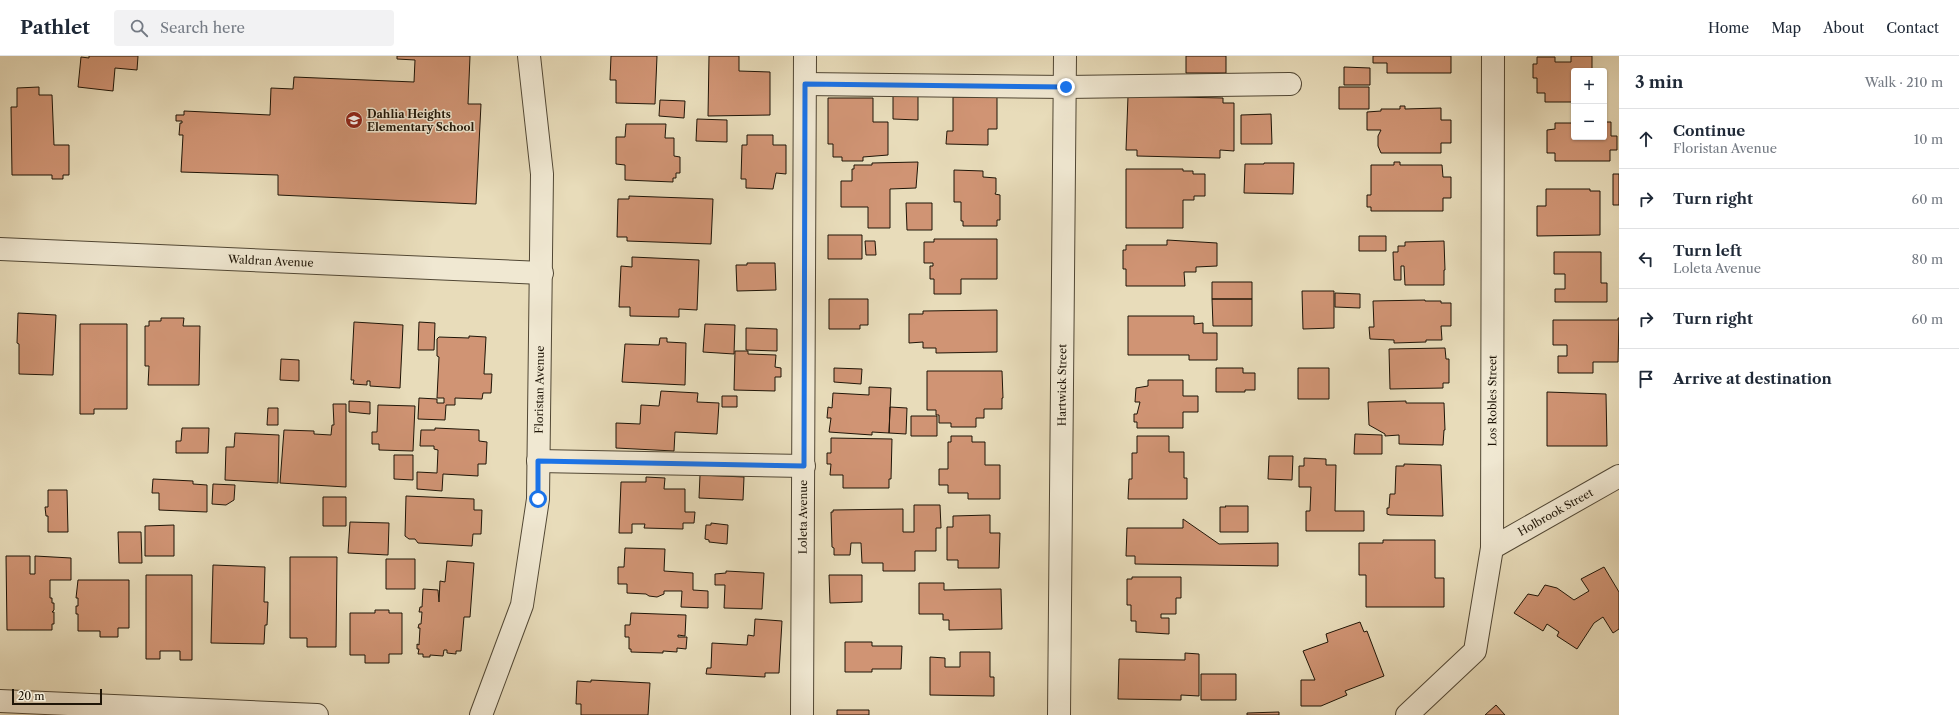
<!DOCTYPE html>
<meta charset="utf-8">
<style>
:root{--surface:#fff;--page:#f2f2f3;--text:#1f2937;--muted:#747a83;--line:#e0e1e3}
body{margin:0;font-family:"Libre Caslon Text",serif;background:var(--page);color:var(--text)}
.controls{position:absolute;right:12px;top:12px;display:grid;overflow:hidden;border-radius:4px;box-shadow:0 1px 3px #0004}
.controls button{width:36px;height:36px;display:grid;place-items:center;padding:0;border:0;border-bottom:1px solid var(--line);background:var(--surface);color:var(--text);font:20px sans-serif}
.scale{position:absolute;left:12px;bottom:10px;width:90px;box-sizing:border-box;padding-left:4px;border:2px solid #1f1507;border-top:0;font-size:11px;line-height:14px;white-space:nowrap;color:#1f1507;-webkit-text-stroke:3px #f0e8d2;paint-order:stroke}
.stop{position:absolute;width:12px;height:12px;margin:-9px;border:3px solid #1a73e8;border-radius:50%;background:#fff}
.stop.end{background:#1a73e8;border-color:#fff;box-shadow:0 1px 4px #0008}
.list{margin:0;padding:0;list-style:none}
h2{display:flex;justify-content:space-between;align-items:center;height:52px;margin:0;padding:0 16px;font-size:17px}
h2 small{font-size:13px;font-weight:400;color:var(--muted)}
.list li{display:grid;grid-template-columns:26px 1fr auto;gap:12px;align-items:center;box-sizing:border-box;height:60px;padding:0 16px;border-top:1px solid var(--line)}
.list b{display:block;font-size:15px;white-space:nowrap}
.list p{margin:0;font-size:13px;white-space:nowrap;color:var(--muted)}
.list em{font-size:13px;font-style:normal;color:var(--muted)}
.icon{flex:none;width:22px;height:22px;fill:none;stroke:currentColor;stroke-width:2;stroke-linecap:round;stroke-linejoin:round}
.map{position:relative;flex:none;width:1619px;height:659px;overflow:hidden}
header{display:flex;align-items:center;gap:24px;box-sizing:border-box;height:56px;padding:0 20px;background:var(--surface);border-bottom:1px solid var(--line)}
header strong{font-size:19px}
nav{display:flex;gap:22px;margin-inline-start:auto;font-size:14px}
.search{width:280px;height:36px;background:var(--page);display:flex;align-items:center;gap:10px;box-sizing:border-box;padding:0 14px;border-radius:4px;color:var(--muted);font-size:15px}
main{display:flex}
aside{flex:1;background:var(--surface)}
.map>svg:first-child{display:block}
</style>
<header>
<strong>Pathlet</strong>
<div class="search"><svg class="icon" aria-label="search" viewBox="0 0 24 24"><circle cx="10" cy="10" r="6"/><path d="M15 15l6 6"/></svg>Search here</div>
<nav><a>Home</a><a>Map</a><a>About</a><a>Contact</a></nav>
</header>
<main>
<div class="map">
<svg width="1619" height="659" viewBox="0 0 1619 659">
<rect width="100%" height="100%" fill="#e8dcba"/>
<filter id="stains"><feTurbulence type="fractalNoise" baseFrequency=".005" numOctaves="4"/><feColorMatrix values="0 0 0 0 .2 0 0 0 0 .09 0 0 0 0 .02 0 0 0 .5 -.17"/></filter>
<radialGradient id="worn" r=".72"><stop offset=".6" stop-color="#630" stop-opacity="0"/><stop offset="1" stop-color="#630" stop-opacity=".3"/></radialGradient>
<path fill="#d09474" stroke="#1f1507" d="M 89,0 L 138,0 L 137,14 L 115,12 L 113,35 L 78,31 L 81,1 L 89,2 Z
M 397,0 L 470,0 L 468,48 L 481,48 L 476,148 L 278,139 L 278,119 L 181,116 L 183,79 L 179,79 L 180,67 L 182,67 L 182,65 L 176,65 L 176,59 L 184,59 L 184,55 L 270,59 L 271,32 L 293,33 L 294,21 L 414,26 L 415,4 L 397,3 Z
M 611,0 L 657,0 L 655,48 L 616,47 L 616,24 L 610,24 Z
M 709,0 L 739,0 L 739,15 L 770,16 L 770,59 L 708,60 Z
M 1186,0 L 1226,0 L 1226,17 L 1186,17 Z
M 1373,0 L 1451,0 L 1451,17 L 1387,17 L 1387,7 L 1373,7 Z
M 1571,0 L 1592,0 L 1592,15 L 1574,15 L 1574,46 L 1545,46 L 1545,37 L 1537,37 L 1537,22 L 1533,22 L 1533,8 L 1537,8 L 1537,1 L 1555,1 L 1555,6 L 1571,6 Z
M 1344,11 L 1370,12 L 1370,29 L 1344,29 Z
M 39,31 L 39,39 L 52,39 L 54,89 L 69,89 L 69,119 L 63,119 L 63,123 L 52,123 L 52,119 L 12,119 L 11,51 L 17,51 L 17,32 Z
M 1339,31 L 1369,31 L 1369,53 L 1339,53 Z
M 893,40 L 918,40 L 918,64 L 893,63 Z
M 1128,40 L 1223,42 L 1223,47 L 1234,47 L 1234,95 L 1220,94 L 1220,102 L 1137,100 L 1137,94 L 1126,94 Z
M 953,41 L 997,41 L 997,73 L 988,73 L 988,89 L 946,88 L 947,75 L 953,75 Z
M 828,42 L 873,42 L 873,66 L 888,66 L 888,99 L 863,101 L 863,105 L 842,105 L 842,101 L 833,101 L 833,88 L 828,88 Z
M 660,44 L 685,45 L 684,62 L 659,60 Z
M 1400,50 L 1405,50 L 1405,53 L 1441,52 L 1441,64 L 1451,64 L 1451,87 L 1441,87 L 1441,97 L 1381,97 L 1378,90 L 1378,80 L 1381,74 L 1367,74 L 1367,56 L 1381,55 L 1381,53 L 1400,53 Z
M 1271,58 L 1272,88 L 1241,88 L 1241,59 Z
M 697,63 L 727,64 L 727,86 L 696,85 Z
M 1573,64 L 1574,81 L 1604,81 L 1604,66 L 1611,66 L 1611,80 L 1617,80 L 1617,94 L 1610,94 L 1610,105 L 1555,105 L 1555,97 L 1547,97 L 1547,74 L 1555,73 L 1555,67 L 1573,67 Z
M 626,68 L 666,68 L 665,82 L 674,82 L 674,100 L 680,101 L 680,117 L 676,117 L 676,122 L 673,122 L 673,126 L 625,124 L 625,109 L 616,108 L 616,81 L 625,81 Z
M 747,79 L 773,79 L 773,89 L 786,89 L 786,118 L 776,117 L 773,133 L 746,132 L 746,123 L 741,123 L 742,89 L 747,89 Z
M 918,106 L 916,132 L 890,133 L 890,172 L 868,172 L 868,151 L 841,151 L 841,125 L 852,125 L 852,113 L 854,113 L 854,109 L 872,109 L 872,107 Z
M 1394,106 L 1400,106 L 1400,109 L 1442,109 L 1443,121 L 1451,121 L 1451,142 L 1443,142 L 1443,155 L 1371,155 L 1371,151 L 1367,151 L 1367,139 L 1371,139 L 1371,109 L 1394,109 Z
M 1264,107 L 1294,107 L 1293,138 L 1244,137 L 1245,108 L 1264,108 Z
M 1126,113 L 1183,113 L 1183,115 L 1193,115 L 1193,118 L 1205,118 L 1205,140 L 1194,140 L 1194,144 L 1183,144 L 1183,172 L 1126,172 Z
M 954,114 L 983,115 L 983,121 L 996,122 L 996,136 L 995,138 L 1000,139 L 1000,164 L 997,164 L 997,170 L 963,170 L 963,165 L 961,165 L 961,146 L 954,146 Z
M 1613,118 L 1619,118 L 1619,149 L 1613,149 Z
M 1546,133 L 1590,133 L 1590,135 L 1600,135 L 1600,179 L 1537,180 L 1537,150 L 1546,150 Z
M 629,140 L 713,143 L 711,188 L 627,185 L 627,181 L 617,181 L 618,143 L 629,143 Z
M 906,147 L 932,147 L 932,174 L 907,174 Z
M 828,179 L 862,179 L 862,203 L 828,203 Z
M 1359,180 L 1386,180 L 1386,195 L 1359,195 Z
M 934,183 L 997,183 L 997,223 L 961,223 L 961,238 L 934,238 L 934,223 L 930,223 L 930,210 L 933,210 L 933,207 L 924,207 L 924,186 L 934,186 Z
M 1167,184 L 1217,187 L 1217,210 L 1196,211 L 1196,216 L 1184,216 L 1185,230 L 1126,230 L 1126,213 L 1123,213 L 1123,194 L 1126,194 L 1126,189 L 1167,189 Z
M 865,185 L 875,185 L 876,199 L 866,199 Z
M 1444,185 L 1445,214 L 1444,214 L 1444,229 L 1405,229 L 1404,210 L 1401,210 L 1401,224 L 1394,224 L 1393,196 L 1398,196 L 1398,190 L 1405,190 L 1405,186 Z
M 1554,196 L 1601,196 L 1601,227 L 1607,227 L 1607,246 L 1555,246 L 1555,233 L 1565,233 L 1565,218 L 1554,218 Z
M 632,201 L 699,204 L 697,254 L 679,253 L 679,261 L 630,260 L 630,251 L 619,251 L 621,210 L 632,211 Z
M 747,207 L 775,207 L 776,234 L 737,235 L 736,209 L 747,209 Z
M 1212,226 L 1252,226 L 1252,243 L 1212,243 Z
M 1302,235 L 1334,235 L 1334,272 L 1303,273 Z
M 1335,237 L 1360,238 L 1360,252 L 1335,251 Z
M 829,243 L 868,243 L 868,269 L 860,269 L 860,273 L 829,273 Z
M 1212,243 L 1252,243 L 1252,270 L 1213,270 Z
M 1425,244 L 1425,245 L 1441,245 L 1441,247 L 1451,247 L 1451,270 L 1441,270 L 1442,284 L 1426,284 L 1426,286 L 1394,287 L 1394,284 L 1370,283 L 1369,271 L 1374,271 L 1373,245 Z
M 997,254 L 997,296 L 936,297 L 936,292 L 923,292 L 923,286 L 909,287 L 909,258 L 923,258 L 923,255 Z
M 18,257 L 56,259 L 53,319 L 19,318 L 19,288 L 17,287 Z
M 1128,260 L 1194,260 L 1194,268 L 1203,267 L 1203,277 L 1217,277 L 1217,304 L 1189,304 L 1189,299 L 1128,299 Z
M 161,262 L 184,262 L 183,270 L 200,270 L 199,329 L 148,329 L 149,310 L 145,310 L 145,270 L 149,270 L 149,265 L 161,265 Z
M 1618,262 L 1619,262 L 1618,306 L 1593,306 L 1593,317 L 1558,317 L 1558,300 L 1567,300 L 1567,289 L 1553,289 L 1553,264 L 1618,264 Z
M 354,266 L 403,269 L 400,332 L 370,330 L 370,325 L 367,325 L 367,329 L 353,328 L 354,324 L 351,324 Z
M 419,266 L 435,267 L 434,294 L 418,294 Z
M 80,268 L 127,268 L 127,353 L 94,353 L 94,358 L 80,358 Z
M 705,268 L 735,269 L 734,298 L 703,296 Z
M 746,272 L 777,273 L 777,295 L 746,294 Z
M 469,280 L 486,281 L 484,318 L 492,318 L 491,337 L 483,337 L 482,343 L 455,342 L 455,349 L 446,349 L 445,364 L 418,363 L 419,342 L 437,343 L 437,347 L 444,347 L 444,342 L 437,342 L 439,301 L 437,300 L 437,283 L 439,281 L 469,282 Z
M 660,282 L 667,282 L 667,286 L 686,287 L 685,329 L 622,326 L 625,288 L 659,289 Z
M 1445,292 L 1446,303 L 1449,303 L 1449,327 L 1443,327 L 1443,332 L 1390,333 L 1389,293 Z
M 735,295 L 748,295 L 748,298 L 776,299 L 775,311 L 781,312 L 781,321 L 775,321 L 775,335 L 734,334 Z
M 281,303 L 299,304 L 299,325 L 280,324 Z
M 834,312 L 862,313 L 861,328 L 834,326 Z
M 1216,312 L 1243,312 L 1243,317 L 1255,317 L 1255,334 L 1245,334 L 1245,336 L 1216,336 Z
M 1298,312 L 1329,312 L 1329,343 L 1298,343 Z
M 927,315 L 1002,315 L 1003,342 L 1002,342 L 1002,353 L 984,353 L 984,362 L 976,362 L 976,371 L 951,371 L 951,367 L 939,367 L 939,359 L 936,359 L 936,354 L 927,354 Z
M 1148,324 L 1183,324 L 1183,340 L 1198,340 L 1198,356 L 1183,356 L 1183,372 L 1137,372 L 1137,366 L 1134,366 L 1134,358 L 1137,358 L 1140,346 L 1135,346 L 1136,332 L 1148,330 Z
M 869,331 L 891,332 L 889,377 L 872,376 L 872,379 L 829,376 L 831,362 L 827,362 L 828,351 L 832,352 L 833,337 L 869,339 Z
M 661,335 L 698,337 L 697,346 L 719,347 L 717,378 L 675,376 L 674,395 L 616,392 L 616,367 L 640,368 L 641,349 L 659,350 Z
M 1547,336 L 1606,338 L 1607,390 L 1547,390 Z
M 722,340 L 737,340 L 737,351 L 722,351 Z
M 349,345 L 370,346 L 370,358 L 349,356 Z
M 1406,345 L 1406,347 L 1444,347 L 1445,374 L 1444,374 L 1443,389 L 1399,388 L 1399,379 L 1385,380 L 1385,378 L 1369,369 L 1368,346 Z
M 333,348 L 346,348 L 346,431 L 280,427 L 284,374 L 314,375 L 314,378 L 331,379 L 332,369 L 334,369 Z
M 378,349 L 415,350 L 413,395 L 379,394 L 379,388 L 372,388 L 372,376 L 377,376 Z
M 890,351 L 907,352 L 906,378 L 889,377 Z
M 268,352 L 278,352 L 278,369 L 267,369 Z
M 911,360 L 937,360 L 937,380 L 911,380 Z
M 182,372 L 209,372 L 208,397 L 176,397 L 176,385 L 181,385 Z
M 435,372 L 479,374 L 479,385 L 487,386 L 486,408 L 478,408 L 478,420 L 443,418 L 442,435 L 417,433 L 417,416 L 437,417 L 438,394 L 434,393 L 434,390 L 420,390 L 421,374 L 435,374 Z
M 235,377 L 279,379 L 278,427 L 225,424 L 226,391 L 234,391 Z
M 1355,378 L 1382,379 L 1382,398 L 1354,398 Z
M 951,380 L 972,380 L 972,386 L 985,386 L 985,409 L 1000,409 L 1000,443 L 968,443 L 968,437 L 948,437 L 948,429 L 939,429 L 939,413 L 948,413 L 948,386 L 951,386 Z
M 1137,380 L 1169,380 L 1169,396 L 1184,396 L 1184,422 L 1187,422 L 1187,443 L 1128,443 L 1129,423 L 1132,423 L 1132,397 L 1137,397 Z
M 831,382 L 892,383 L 891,423 L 889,423 L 889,432 L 843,432 L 843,419 L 830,419 L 831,408 L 827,408 L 827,397 L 831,397 Z
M 394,399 L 413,399 L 413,424 L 394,423 Z
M 1269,400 L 1293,400 L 1292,424 L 1268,423 Z
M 1304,402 L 1326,403 L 1326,409 L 1336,409 L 1335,455 L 1364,455 L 1364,475 L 1306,475 L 1306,455 L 1310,455 L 1311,431 L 1299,431 L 1299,410 L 1304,410 Z
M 1404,408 L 1441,409 L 1443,460 L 1390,459 L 1387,458 L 1387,452 L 1389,452 L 1390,438 L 1395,438 L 1396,410 L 1404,410 Z
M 700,419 L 744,421 L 743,444 L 699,442 Z
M 646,421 L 665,422 L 664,433 L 685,433 L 685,456 L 695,456 L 694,467 L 683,467 L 683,473 L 644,472 L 645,468 L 632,468 L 632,477 L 619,477 L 621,426 L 646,426 Z
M 153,423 L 193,425 L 193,428 L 207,429 L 207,456 L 159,454 L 159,437 L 152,437 Z
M 213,428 L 235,429 L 234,444 L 226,449 L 212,448 Z
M 48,434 L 67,434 L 68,476 L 48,476 L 48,460 L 46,460 L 45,451 L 48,451 Z
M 406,440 L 474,443 L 474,454 L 482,454 L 481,478 L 473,478 L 472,490 L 418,487 L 415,483 L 409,483 L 405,480 Z
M 323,441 L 346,441 L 346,470 L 323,470 Z
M 914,449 L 940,449 L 941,472 L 936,472 L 936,495 L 915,495 L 915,515 L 883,515 L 883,507 L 862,507 L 861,487 L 851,487 L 850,499 L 834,499 L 834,492 L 832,491 L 831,456 L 833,456 L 833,454 L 903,453 L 903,476 L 914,476 Z
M 1225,450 L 1248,450 L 1248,476 L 1220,476 L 1220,451 L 1226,451 Z
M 990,459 L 990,477 L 1000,477 L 999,512 L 958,512 L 958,504 L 947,504 L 947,471 L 953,471 L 953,460 Z
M 1183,463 L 1219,488 L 1278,487 L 1278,510 L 1135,508 L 1135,500 L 1126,500 L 1127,472 L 1183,472 Z
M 350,466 L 389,467 L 388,499 L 348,497 Z
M 711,467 L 728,469 L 727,488 L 709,486 L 709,484 L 705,483 L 706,469 L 711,469 Z
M 174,469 L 174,500 L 145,500 L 145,470 Z
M 118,476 L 141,476 L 142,507 L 119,507 Z
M 1383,484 L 1435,484 L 1435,522 L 1444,522 L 1444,551 L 1366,551 L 1366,519 L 1359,519 L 1359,487 L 1383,487 Z
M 625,492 L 665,493 L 664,515 L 693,517 L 693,534 L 708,535 L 708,552 L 681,551 L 682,535 L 664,535 L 664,538 L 657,541 L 649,540 L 646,538 L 627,537 L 627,528 L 618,528 L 618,511 L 624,511 Z
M 6,500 L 30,500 L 30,518 L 35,518 L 35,500 L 71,502 L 71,524 L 50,524 L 50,542 L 52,542 L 52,547 L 54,547 L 54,554 L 52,556 L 54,556 L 54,568 L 52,568 L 52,574 L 7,574 Z
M 290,501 L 337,501 L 336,591 L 307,591 L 307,582 L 290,582 Z
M 386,503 L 415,503 L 415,533 L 386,533 Z
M 447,505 L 474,507 L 470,561 L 464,561 L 461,595 L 456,595 L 456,598 L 447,597 L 447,594 L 444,594 L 443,600 L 430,599 L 430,601 L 423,601 L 423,598 L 418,598 L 419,593 L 417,593 L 417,588 L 419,589 L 420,572 L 418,572 L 419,568 L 421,568 L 422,556 L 419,556 L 420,551 L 422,551 L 423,533 L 438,534 L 439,546 L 440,525 L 445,526 Z
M 213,509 L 265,511 L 264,546 L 268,546 L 267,569 L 265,569 L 264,588 L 211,587 Z
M 1604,511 L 1619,536 L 1619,573 L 1613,577 L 1603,561 L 1594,567 L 1577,593 L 1557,580 L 1559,576 L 1547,568 L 1543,575 L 1514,557 L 1528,538 L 1538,540 L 1545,529 L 1557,532 L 1574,544 L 1589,535 L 1581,523 Z
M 726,515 L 764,517 L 762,553 L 724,552 L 725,529 L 715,529 L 715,518 L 726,517 Z
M 146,519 L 192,519 L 192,604 L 180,604 L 180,595 L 160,595 L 160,603 L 146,603 Z
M 829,519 L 862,519 L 862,546 L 830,547 Z
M 1132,521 L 1181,521 L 1181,542 L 1176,542 L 1176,558 L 1161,558 L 1161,562 L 1169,562 L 1169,578 L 1136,576 L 1136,565 L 1131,565 L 1131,549 L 1127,549 L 1127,523 L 1132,523 Z
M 78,524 L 129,524 L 129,572 L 118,572 L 118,581 L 100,581 L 100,575 L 78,575 L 78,558 L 76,558 L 76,550 L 78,550 L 78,542 L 76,542 Z
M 919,527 L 944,527 L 944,534 L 1001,533 L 1002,573 L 949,574 L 949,564 L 943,564 L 943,558 L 919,558 Z
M 375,554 L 389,554 L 389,557 L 402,557 L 402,598 L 389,598 L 389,607 L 365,607 L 365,599 L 350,599 L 350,557 L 375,557 Z
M 631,557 L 686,559 L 685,580 L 678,579 L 678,581 L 687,581 L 686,593 L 677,592 L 677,596 L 663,595 L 663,597 L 631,596 L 631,593 L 629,593 L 629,581 L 625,581 L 625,569 L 630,569 Z
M 755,563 L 782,565 L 779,617 L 765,617 L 765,621 L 706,618 L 707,612 L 711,612 L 712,587 L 747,589 L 748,579 L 754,580 Z
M 1360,566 L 1364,576 L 1367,575 L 1384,620 L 1345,635 L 1347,639 L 1321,650 L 1301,650 L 1301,624 L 1315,624 L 1303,595 L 1328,586 L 1326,578 Z
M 845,586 L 872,586 L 872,590 L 902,590 L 901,613 L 872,613 L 872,616 L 845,616 Z
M 960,596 L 990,596 L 990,621 L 994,621 L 994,640 L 930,639 L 930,601 L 945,602 L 945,611 L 960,611 Z
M 1185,597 L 1199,598 L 1199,640 L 1181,639 L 1181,644 L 1118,643 L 1119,603 L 1185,604 Z
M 1201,618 L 1236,618 L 1236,644 L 1201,644 Z
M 591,624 L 650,627 L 648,659 L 581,659 L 581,648 L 576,648 L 577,625 L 591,626 Z
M 1496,649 L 1505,659 L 1485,659 Z
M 837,654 L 869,654 L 869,659 L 837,659 Z
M 1279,656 L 1279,659 L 1247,659 L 1247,657 Z"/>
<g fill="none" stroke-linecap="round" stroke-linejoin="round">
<g stroke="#514734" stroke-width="24">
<g id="minor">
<path d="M 805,28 L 1066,31 L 1290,28"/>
<path id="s1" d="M 0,193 L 542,217"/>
<path d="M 538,405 L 804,410"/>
<path id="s2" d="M 1492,492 L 1619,420"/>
<path d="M 0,645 L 317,659"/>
<path id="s3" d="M 481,659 L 522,549 L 538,443 L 542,118 L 529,0"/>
<path id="s4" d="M 802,659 L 805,0"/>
<path id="s5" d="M 1059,659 L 1065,0"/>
<path id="s6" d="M 1407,659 L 1475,595 L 1492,492 L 1493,0"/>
</g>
</g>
<use href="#minor" stroke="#f0e8d2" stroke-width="22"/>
</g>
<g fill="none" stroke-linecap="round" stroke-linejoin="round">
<path stroke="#1a73e8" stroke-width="5" d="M 538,443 L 538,405 L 804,410 L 805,28 L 1066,31"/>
</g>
<defs>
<g id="school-disc" transform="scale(0.9)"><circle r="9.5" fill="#8f2418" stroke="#f0e8d2"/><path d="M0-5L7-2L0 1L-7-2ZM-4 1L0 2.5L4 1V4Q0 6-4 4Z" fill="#fff"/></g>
</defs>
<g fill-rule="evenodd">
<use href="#school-disc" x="354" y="64"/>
</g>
<g text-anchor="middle" stroke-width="3" stroke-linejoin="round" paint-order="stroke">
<g font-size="11" font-weight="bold" fill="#1f1507" stroke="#f0e8d2" text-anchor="start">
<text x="367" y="62">Dahlia Heights<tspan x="367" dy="13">Elementary School</tspan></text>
</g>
<g font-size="11" fill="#1f1507" stroke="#f0e8d2">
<text dy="4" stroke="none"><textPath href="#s1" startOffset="271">Waldran Avenue</textPath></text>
<text dy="4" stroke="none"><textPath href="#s5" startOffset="330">Hartwick Street</textPath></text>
<text dy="4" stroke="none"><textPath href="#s3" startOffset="334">Floristan Avenue</textPath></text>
<text dy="4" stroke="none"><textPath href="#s6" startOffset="345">Los Robles Street</textPath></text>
<text dy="4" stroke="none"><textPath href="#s2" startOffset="73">Holbrook Street</textPath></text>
<text dy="4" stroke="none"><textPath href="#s4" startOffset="198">Loleta Avenue</textPath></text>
</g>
</g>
<rect width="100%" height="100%" filter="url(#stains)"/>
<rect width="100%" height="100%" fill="url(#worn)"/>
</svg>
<div class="controls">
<button>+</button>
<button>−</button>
</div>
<div class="scale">20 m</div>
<div class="stop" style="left:538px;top:443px"></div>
<div class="stop end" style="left:1066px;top:31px"></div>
</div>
<aside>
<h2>3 min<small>Walk · 210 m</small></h2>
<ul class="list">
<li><svg class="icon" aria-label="ahead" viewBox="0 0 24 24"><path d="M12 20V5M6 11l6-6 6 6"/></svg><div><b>Continue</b><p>Floristan Avenue</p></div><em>10 m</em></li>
<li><svg class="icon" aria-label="right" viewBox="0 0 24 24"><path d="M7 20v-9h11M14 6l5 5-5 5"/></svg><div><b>Turn right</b></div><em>60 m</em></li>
<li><svg class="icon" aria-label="left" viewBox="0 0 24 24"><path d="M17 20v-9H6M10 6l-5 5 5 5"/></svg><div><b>Turn left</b><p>Loleta Avenue</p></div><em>80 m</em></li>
<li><svg class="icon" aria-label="right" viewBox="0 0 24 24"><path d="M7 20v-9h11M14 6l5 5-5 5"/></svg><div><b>Turn right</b></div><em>60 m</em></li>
<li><svg class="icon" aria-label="arrive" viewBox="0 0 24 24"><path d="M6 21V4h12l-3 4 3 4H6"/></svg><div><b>Arrive at destination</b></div></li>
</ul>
</aside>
</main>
